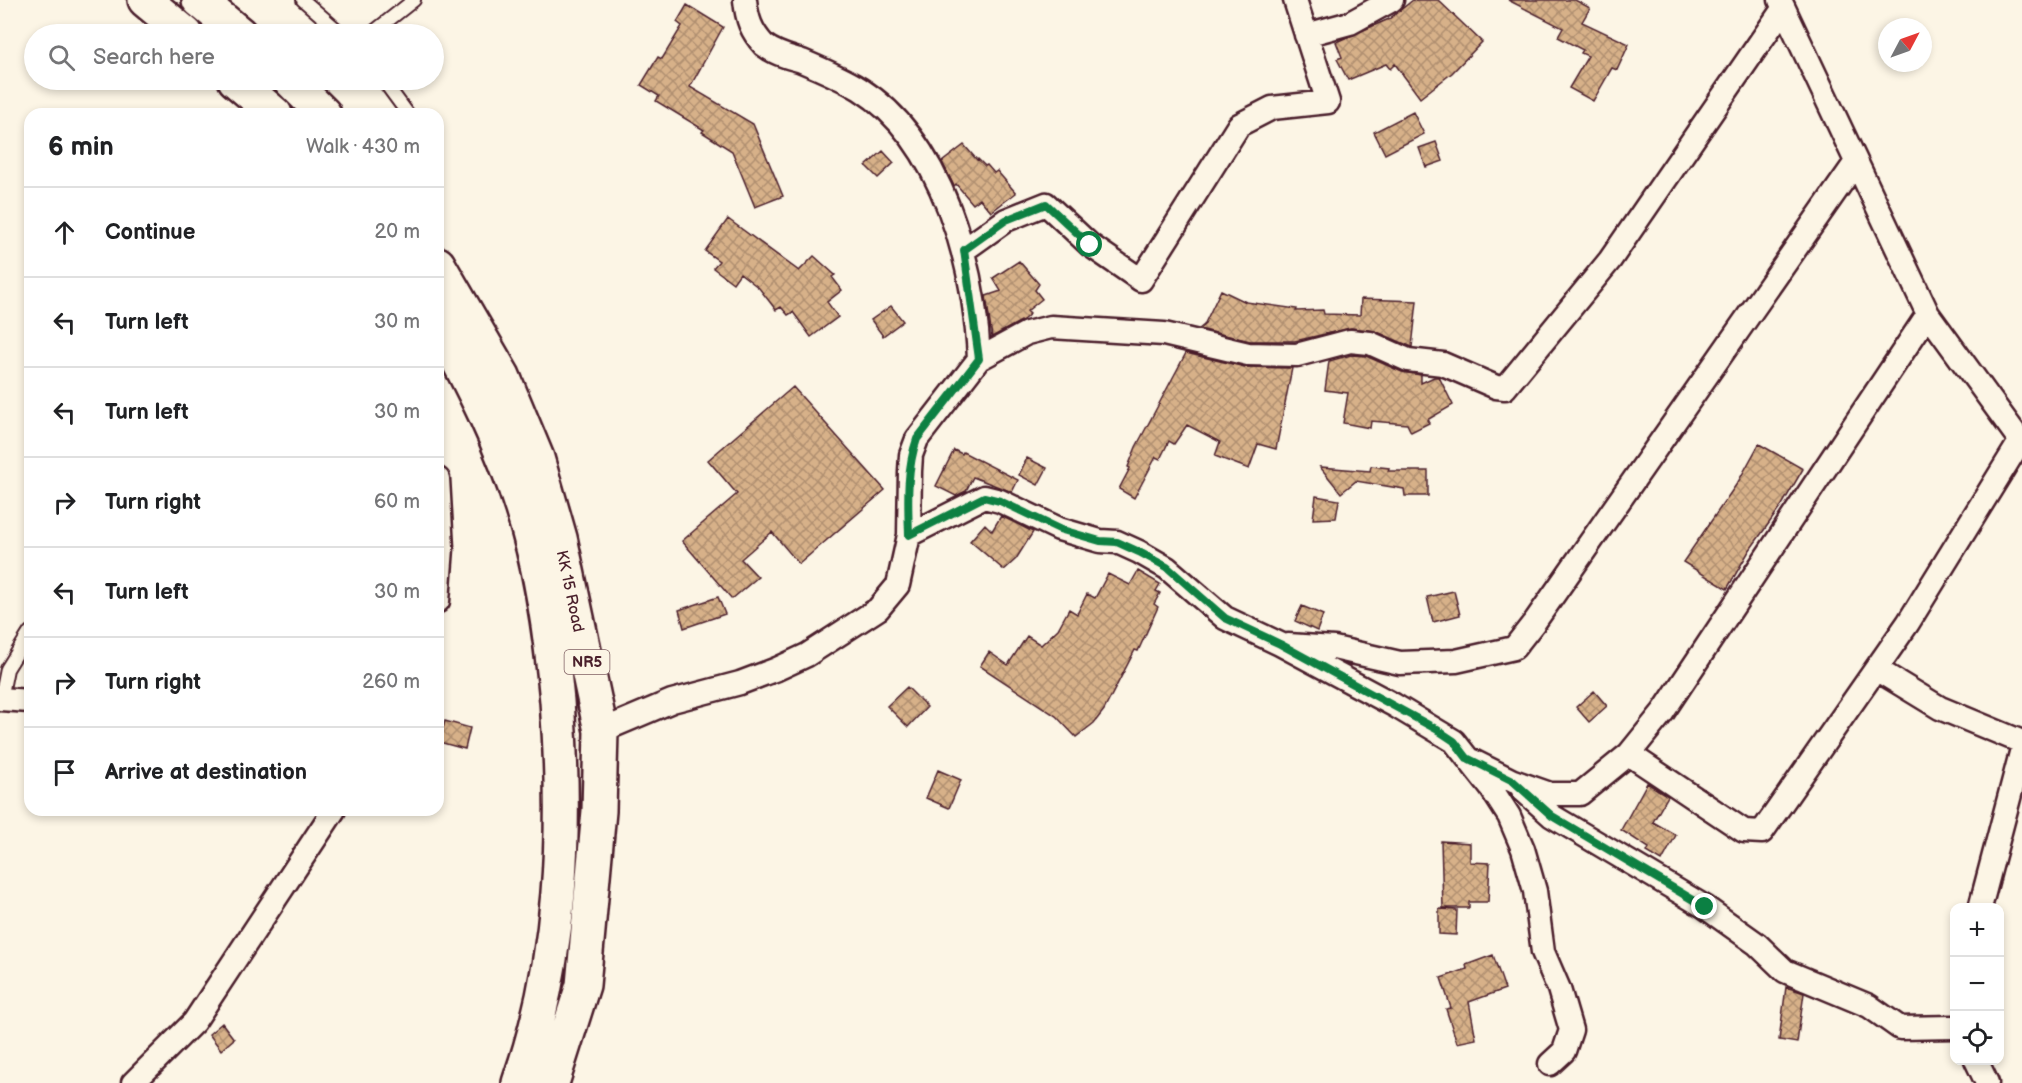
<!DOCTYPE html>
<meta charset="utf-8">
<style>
:root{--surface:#fff;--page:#f2f2f2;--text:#202124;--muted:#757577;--line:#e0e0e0}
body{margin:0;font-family:"Balsamiq Sans",sans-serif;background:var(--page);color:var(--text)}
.controls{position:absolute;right:18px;bottom:18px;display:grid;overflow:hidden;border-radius:12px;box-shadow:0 3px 9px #0003}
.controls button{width:54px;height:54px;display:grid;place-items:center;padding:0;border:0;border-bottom:2px solid var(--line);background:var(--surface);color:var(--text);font:30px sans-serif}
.compass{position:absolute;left:1878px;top:18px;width:54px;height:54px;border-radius:50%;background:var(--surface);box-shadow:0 3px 9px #0003;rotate:49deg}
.stop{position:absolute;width:18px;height:18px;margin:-14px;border:4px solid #0b8043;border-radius:50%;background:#fff}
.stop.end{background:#0b8043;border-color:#fff;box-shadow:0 2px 6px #0008}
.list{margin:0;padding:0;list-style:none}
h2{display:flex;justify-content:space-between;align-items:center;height:78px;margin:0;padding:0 24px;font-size:26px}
h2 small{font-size:20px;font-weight:400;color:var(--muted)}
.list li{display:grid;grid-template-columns:39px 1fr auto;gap:18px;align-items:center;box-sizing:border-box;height:90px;padding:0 24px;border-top:2px solid var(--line)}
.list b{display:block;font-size:22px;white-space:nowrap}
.list em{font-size:20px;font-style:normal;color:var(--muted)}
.icon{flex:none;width:33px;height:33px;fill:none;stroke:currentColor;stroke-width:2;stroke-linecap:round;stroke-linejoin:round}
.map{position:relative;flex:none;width:2022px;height:1083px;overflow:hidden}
.search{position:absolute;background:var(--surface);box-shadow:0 3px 9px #0003;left:24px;top:24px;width:420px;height:66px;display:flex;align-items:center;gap:15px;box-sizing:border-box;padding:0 21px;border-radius:33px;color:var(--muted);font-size:22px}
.panel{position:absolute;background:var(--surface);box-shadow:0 3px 9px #0003;left:24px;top:108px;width:420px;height:708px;border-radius:18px}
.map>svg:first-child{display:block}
</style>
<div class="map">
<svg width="2022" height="1083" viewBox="0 0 2022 1083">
<defs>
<pattern id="building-cross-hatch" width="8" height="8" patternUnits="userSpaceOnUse" patternTransform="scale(1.5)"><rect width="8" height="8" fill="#d7b189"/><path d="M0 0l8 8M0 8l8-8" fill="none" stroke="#b08f70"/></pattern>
</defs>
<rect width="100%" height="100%" fill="#fcf5e5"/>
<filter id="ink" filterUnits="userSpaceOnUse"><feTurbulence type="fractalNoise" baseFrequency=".0167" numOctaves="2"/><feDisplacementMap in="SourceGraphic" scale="12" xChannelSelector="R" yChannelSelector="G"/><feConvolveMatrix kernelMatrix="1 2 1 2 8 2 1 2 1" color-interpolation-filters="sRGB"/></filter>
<g filter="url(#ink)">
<path fill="url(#building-cross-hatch)" stroke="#4a1f2b" stroke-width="1.5" d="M 1413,0 L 1438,0 L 1482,42 L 1452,73 L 1420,98 L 1395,64 L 1390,69 L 1386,64 L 1348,80 L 1337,59 L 1342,57 L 1336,42 L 1389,19 Z
M 1508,0 L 1575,0 L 1590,8 L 1582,22 L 1629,44 L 1617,70 L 1612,68 L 1593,101 L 1569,88 L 1588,56 L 1581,53 L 1583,50 L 1558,37 L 1563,28 Z
M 687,5 L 723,27 L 690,87 L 753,124 L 783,196 L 755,207 L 732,151 L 702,132 L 704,130 L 656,101 L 659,96 L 641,85 L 658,57 L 662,59 L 682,26 L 677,22 Z
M 1413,112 L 1424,134 L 1385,154 L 1374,132 Z
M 1436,142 L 1443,161 L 1426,167 L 1419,148 Z
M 964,145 L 977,160 L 978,159 L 985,166 L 987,165 L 994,173 L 997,171 L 1016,193 L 991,212 L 980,199 L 973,204 L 956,184 L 954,186 L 942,162 Z
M 883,151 L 894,163 L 878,178 L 866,166 Z
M 728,219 L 799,271 L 814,256 L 835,275 L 832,277 L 842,290 L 827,302 L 838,317 L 811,337 L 793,312 L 788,315 L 781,307 L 776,310 L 759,288 L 740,273 L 733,283 L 713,268 L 719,261 L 705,251 Z
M 1019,261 L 1039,284 L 1035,290 L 1042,299 L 1027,311 L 1030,314 L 1023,320 L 992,337 L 986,296 L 1001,291 L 993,278 Z
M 1221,290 L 1246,302 L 1297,309 L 1296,311 L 1323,310 L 1324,314 L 1360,315 L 1361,299 L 1417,301 L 1412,347 L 1375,331 L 1351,328 L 1295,341 L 1250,341 L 1199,329 L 1204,325 Z
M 891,306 L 903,321 L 883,336 L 871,320 Z
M 1186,353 L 1245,367 L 1292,368 L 1276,449 L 1258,444 L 1249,469 L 1215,456 L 1220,442 L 1187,425 L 1174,444 L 1169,441 L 1160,459 L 1156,457 L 1134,498 L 1119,489 L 1130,468 L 1128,467 L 1136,447 Z
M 1351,355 L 1366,356 L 1402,372 L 1421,375 L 1421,383 L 1434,377 L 1439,377 L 1453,405 L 1427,420 L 1429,423 L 1411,432 L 1407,424 L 1371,421 L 1370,428 L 1343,423 L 1348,393 L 1325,390 L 1329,361 Z
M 793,387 L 885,490 L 799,564 L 772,532 L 741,559 L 758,577 L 732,599 L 682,541 L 737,494 L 708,460 Z
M 1759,444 L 1803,469 L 1782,505 L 1749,551 L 1727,589 L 1683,562 L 1738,482 Z
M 954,450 L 962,454 L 963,452 L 1018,480 L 1012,492 L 973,477 L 966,491 L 956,496 L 936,486 Z
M 1027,458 L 1047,468 L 1038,485 L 1019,475 Z
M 1371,466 L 1389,468 L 1388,471 L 1428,471 L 1428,496 L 1405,496 L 1404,489 L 1356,481 L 1341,493 L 1320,467 L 1370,471 Z
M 1316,496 L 1339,500 L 1336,518 L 1313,519 Z
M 1001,516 L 1033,532 L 1016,559 L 1004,570 L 970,541 L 985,524 L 992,531 Z
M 1138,571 L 1160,584 L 1156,591 L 1160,593 L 1154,604 L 1158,607 L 1138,651 L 1135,650 L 1104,710 L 1094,723 L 1076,737 L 1056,716 L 980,666 L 989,652 L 1008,665 L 1027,636 L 1041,645 L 1058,629 L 1069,609 L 1077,614 L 1087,594 L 1095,598 L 1108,574 L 1130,585 Z
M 1454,591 L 1460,615 L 1433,622 L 1427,597 Z
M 718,597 L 725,614 L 684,628 L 679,610 Z
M 1302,606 L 1323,615 L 1317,631 L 1295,621 Z
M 907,687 L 927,707 L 908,727 L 887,706 Z
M 1594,691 L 1607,706 L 1589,722 L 1576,707 Z
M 445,721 L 470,728 L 465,749 L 439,742 Z
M 938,770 L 961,780 L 949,808 L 926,798 Z
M 1647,783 L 1668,796 L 1653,822 L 1676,835 L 1662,861 L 1647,852 L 1649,848 L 1621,830 Z
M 1441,841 L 1470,843 L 1470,862 L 1490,863 L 1488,902 L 1469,902 L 1469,908 L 1443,908 Z
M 1439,909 L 1457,910 L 1456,935 L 1439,934 Z
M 1493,955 L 1505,989 L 1469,1002 L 1476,1039 L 1457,1043 L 1446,1009 L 1451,1008 L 1441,978 L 1467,969 L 1466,965 Z
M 1786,987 L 1804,993 L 1797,1043 L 1779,1040 Z
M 222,1023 L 234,1039 L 221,1050 L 209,1034 Z"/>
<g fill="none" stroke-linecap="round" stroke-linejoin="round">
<g stroke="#4a1f2b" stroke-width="16">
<path id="service" d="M 303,0 L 342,34
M 371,34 L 414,0
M 383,80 L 408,114
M 1,699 L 7,669 L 30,632"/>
</g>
<g stroke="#4a1f2b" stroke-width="27">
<path id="minor" d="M 1780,0 L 1928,314 L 2022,443
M 1306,35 L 1350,23 L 1392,0
M 964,250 L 1006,220 L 1046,204 L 1090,245 L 1141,280 L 1239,125 L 1272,108 L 1328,102 L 1295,0
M 979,359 L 1027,333 L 1051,327 L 1164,334 L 1248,354 L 1297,355 L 1350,341 L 1370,343 L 1408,360 L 1443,364 L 1496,387 L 1505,388 L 1610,260 L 1783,9
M 438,479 L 442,548 L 438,601
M 909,535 L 984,497 L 1000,501 L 1059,529 L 1100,541 L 1117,542 L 1139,552 L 1167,568 L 1225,618 L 1280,644 L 1394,705 L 1454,741 L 1491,788 L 1509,816 L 1523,849 L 1535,891 L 1543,952 L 1559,989 L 1571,1030 L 1564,1051 L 1550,1064
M 1288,645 L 1334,648 L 1400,663 L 1456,661 L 1514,648 L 1536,620 L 1856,162
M 1876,669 L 1940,708 L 2022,742
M 0,699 L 30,701
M 601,731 L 672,701 L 740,683 L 777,669 L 807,655 L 878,609 L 898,585 L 909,535 L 910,471 L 911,455 L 917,439 L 979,359 C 975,267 943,141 860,89 C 842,78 821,69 802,61 C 789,57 775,54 764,45 C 751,31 747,19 745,0
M 1629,754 L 1744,831 L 1762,832 L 1908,623 L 2021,440
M 1473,761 L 1513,781 L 1550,794 L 1580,794 L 1629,754 L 1663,712 L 1928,314
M 1523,790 L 1552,816 L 1705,907 L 1757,944 L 1785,971 L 1869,1006 L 1900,1028 L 1954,1027
M 1980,908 L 2022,749
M 1976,1060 L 1987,1083
M 133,1083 L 194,1022 L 334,810"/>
</g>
<g stroke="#4a1f2b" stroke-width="38">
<path id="trunk" d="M 145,0 L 186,34
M 199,0 L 240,34
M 235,80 L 275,114
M 290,80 L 324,114
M 438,264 L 503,376 L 537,458 L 560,538 L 601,731 L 599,811 L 583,985 L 552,1083
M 438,323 C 471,383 502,444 522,509 C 542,571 551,637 557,701 C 567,830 562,960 519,1083"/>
</g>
<use href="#service" stroke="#fcf5e5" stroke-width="12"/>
<use href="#minor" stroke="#fcf5e5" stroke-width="22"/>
<use href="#trunk" stroke="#fcf5e5" stroke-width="33"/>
</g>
</g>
<g fill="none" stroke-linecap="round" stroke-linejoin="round" filter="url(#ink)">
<path stroke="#0b8043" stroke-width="8" d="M 1090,245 L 1046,204 L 1006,220 L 964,250 L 979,359 L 917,439 C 906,470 908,503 909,535 L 984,497 L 1000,501 L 1059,529 L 1100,541 L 1117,542 L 1139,552 L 1167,567 L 1225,618 L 1280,644 L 1436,729 L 1454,741 L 1467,758 L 1513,781 L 1552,816 L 1705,907"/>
</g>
<g text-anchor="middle" stroke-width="6" stroke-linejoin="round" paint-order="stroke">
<rect fill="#fcf5e5" stroke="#7f5f63" stroke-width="1.5" x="564.5" y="650" width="45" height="24" rx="4.5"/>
<g font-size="15" font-weight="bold" fill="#4a1f2b">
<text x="587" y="667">NR5</text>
</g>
<g font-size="16" fill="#4a1f2b" stroke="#fcf5e5">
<text transform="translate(571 591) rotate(78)" y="6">KK 15 Road</text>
</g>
</g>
</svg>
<div class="controls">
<button>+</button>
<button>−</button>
<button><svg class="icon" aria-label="locate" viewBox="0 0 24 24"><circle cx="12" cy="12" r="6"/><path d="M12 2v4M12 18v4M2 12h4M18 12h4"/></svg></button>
</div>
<svg class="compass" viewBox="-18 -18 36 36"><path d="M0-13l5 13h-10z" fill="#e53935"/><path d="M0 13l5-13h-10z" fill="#757577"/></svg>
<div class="stop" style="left:1090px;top:245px"></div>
<div class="stop end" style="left:1705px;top:907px"></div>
<div class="search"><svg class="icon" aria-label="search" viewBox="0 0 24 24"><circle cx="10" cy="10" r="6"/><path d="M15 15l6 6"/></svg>Search here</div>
<section class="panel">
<h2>6 min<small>Walk · 430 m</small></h2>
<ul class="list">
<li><svg class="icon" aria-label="ahead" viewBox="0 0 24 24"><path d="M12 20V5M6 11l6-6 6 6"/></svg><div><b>Continue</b></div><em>20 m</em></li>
<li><svg class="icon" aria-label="left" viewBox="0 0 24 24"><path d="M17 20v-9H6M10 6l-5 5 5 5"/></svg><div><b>Turn left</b></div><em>30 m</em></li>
<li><svg class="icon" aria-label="left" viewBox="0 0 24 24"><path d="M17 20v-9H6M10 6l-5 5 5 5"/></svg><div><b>Turn left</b></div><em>30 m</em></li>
<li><svg class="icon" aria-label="right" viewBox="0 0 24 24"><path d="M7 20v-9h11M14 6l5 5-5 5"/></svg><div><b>Turn right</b></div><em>60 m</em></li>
<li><svg class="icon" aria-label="left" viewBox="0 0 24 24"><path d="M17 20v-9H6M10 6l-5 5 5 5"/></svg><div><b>Turn left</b></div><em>30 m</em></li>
<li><svg class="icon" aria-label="right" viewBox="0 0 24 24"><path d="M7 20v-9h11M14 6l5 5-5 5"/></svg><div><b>Turn right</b></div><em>260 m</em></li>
<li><svg class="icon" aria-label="arrive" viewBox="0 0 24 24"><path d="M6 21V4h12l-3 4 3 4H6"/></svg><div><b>Arrive at destination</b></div></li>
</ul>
</section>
</div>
